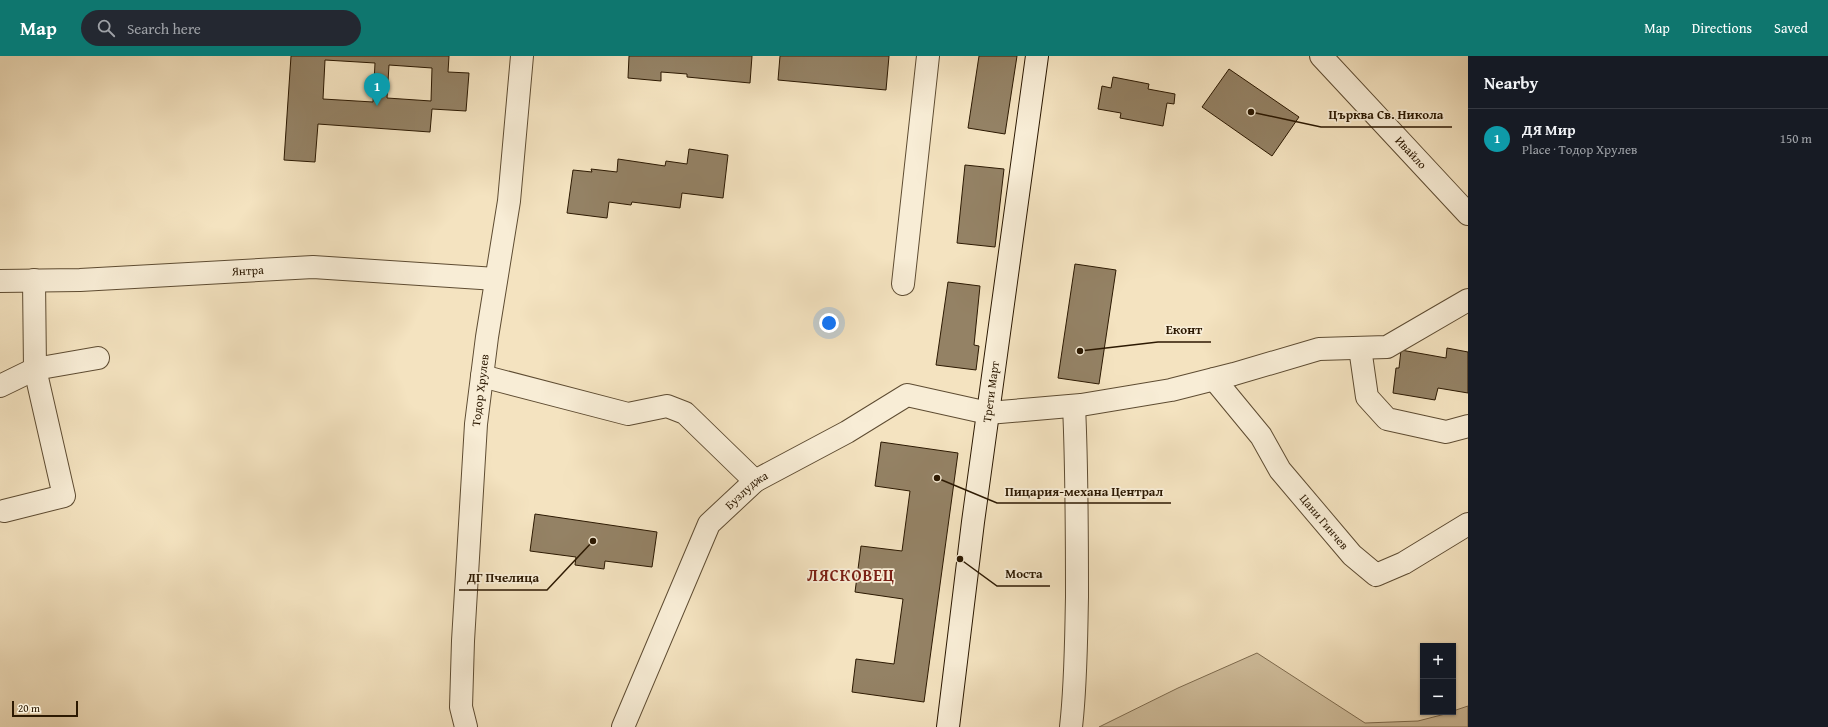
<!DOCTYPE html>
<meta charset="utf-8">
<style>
:root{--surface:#171b24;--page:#242831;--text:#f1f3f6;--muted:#9ea1a6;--line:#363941;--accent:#0f766e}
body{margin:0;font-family:"Gentium Book Plus",serif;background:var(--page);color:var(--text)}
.controls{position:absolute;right:12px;bottom:12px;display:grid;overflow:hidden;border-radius:0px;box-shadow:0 1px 3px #0004}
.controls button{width:36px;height:36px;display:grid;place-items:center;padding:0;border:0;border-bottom:1px solid var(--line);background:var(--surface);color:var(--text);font:20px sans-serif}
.scale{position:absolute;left:12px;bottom:10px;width:66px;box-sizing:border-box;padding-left:4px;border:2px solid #2c1902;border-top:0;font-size:11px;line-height:14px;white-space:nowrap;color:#2c1902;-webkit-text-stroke:3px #f8edd6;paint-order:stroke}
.you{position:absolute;left:829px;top:267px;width:14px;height:14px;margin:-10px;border:3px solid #fff;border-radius:50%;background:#1a73e8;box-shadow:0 0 0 6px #1a73e833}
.badge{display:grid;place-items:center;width:26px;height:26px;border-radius:50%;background:var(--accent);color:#fff;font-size:13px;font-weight:700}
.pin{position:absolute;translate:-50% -33px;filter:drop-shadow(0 1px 2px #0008)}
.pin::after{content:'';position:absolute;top:21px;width:14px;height:12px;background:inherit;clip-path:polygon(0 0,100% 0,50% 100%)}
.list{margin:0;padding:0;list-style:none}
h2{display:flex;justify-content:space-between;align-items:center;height:52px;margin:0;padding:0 16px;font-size:17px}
h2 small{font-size:13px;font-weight:400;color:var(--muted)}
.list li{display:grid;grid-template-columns:26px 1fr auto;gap:12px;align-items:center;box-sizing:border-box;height:60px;padding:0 16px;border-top:1px solid var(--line)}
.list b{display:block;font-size:15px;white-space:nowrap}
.list p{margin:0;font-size:13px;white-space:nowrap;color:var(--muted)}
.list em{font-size:13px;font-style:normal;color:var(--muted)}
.icon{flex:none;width:22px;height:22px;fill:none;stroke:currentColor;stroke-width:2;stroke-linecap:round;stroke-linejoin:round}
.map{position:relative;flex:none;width:1468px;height:671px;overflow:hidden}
header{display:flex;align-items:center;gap:24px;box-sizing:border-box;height:56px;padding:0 20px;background:var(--accent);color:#fff}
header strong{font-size:19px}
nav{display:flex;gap:22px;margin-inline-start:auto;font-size:14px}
.search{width:280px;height:36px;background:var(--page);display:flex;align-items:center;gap:10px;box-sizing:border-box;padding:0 14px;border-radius:22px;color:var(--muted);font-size:15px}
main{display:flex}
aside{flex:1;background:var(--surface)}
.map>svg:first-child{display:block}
</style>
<header>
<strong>Map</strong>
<div class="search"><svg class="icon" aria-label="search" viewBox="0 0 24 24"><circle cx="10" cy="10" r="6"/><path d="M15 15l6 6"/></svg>Search here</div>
<nav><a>Map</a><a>Directions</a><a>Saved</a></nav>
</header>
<main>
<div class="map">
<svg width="1468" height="671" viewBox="0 0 1468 671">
<rect width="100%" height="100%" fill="#f4e3c0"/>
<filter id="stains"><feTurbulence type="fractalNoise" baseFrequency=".005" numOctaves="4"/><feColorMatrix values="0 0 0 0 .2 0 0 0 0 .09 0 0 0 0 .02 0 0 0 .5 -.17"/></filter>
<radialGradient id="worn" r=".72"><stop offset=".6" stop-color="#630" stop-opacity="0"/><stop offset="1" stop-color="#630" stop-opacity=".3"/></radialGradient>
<path fill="#d2c1a0" stroke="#7f6d51" d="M 1257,597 L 1365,667 L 1418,665 L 1453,656 L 1453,655 L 1468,650 L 1468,671 L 1099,671 L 1178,632 Z"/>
<path fill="#948265" stroke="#2c1902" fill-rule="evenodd" d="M 291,0 L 449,0 L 448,16 L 469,17 L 466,55 L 432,53 L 430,76 L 318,68 L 315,106 L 284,104 ZM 325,4 L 375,7 L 373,46 L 323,43 ZM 389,9 L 432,12 L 431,45 L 387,42 Z
M 629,0 L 752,0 L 750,27 L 687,21 L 687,18 L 661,16 L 661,25 L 628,22 Z
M 780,0 L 889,0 L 886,34 L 778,24 Z
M 979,0 L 1017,0 L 1005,78 L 968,72 Z
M 1229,13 L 1299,61 L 1272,100 L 1202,51 Z
M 1113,21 L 1149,28 L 1148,33 L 1175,38 L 1174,48 L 1167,47 L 1163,70 L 1120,62 L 1121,57 L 1098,53 L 1102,30 L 1111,32 Z
M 689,93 L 728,99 L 723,142 L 682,137 L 680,152 L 632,146 L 631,149 L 609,146 L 607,162 L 567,157 L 573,114 L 592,116 L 591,113 L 617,116 L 618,103 L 665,110 L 666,105 L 687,108 Z
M 965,109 L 1004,113 L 995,191 L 957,187 Z
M 1075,208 L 1116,214 L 1099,328 L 1058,322 Z
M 948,226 L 980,230 L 974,289 L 979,290 L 976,314 L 936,309 Z
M 1447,292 L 1468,296 L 1468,337 L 1438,332 L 1435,344 L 1393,337 L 1396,312 L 1399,312 L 1401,294 L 1446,302 Z
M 881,386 L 958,397 L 924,646 L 852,636 L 856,603 L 894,608 L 903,543 L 855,536 L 861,490 L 902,495 L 910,435 L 875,430 Z
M 535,458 L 657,476 L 652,511 L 605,505 L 604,513 L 575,509 L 576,501 L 530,495 Z"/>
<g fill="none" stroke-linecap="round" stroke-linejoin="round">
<g stroke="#5e4c32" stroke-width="24">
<g id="street">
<path id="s1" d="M 1321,0 L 1468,158"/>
<path id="s2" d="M 0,225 L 80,224 L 313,211 L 496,223"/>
<path d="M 903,228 L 928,0"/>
<path d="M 1360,292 L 1367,341 L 1387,363 L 1446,376 L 1468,370"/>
<path d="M 482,320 L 628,358 L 667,350 L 685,357 L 755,425"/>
<path id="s3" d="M 1214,323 L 1261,380 L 1280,414 L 1352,499 L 1376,519 L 1404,507 L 1468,468"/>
<path d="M 0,330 L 35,313 L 98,302"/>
<path d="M 4,455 L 64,440 L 35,313 L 34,224"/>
<path id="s4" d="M 466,671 L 461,651 L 463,585 L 476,368 L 487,281 L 509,145 L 522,0"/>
<path id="s5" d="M 623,671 L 709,468 L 755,425 L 847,376 L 907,339 L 988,357 L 1081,349 L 1171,334 L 1234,318 L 1319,293 L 1387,291 L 1468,244"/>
<path d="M 1071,671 C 1076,628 1076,585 1077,541 C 1077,477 1077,414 1074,350"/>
</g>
</g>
<g stroke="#2c1902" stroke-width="24">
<g id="secondary">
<path id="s6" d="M 948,671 L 973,466 L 1037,0"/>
</g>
</g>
<use href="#street" stroke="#f8edd6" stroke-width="22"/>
<use href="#secondary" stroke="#f8edd6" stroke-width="22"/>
</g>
<g text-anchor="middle" stroke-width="3.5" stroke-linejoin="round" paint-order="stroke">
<g font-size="12" fill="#2c1902" stroke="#f8edd6">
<text dy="4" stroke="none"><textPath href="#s1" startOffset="132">Ивайло</textPath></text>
<text dy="4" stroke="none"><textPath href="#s2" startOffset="248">Янтра</textPath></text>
<text dy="4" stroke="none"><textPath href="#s4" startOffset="338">Тодор Хрулев</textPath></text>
<text dy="4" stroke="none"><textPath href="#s6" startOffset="338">Трети Март</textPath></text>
<text dy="4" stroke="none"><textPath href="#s5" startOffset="271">Бузлуджа</textPath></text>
<text dy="4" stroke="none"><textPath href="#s3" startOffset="181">Цани Гинчев</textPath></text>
</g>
<g font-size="16" font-weight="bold" letter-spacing="1" fill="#7a1f14" stroke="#f8edd6">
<text x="851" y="525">ЛЯСКОВЕЦ</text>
</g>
</g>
<path fill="none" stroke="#2c1902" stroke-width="1.5" d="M1251 56L1321 71H1452M1080 295L1158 286H1211M937 422L997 447H1171M960 503L997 530H1050M593 485L547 534H459"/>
<g fill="#2c1902" stroke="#f8edd6" stroke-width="1.5">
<circle cx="1251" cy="56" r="4"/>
<circle cx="1080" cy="295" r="4"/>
<circle cx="937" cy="422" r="4"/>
<circle cx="960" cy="503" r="4"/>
<circle cx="593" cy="485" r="4"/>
</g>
<g font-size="13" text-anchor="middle" font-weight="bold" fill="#2c1902" stroke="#f8edd6" stroke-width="3.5" stroke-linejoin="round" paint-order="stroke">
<text x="1386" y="63">Църква Св. Никола</text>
<text x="1184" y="278">Еконт</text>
<text x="1084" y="440">Пицария-механа Централ</text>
<text x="1024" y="522">Моста</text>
<text x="503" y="526">ДГ Пчелица</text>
</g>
<rect width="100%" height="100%" filter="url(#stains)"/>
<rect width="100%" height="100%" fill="url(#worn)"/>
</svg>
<div class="controls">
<button>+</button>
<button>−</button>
</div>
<div class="scale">20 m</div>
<div class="you"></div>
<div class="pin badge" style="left:377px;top:50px;background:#0f9aa8">1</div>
</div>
<aside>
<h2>Nearby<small></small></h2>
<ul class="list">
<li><span class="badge" style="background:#0f9aa8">1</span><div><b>ДЯ Мир</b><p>Place · Тодор Хрулев</p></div><em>150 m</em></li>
</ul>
</aside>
</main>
